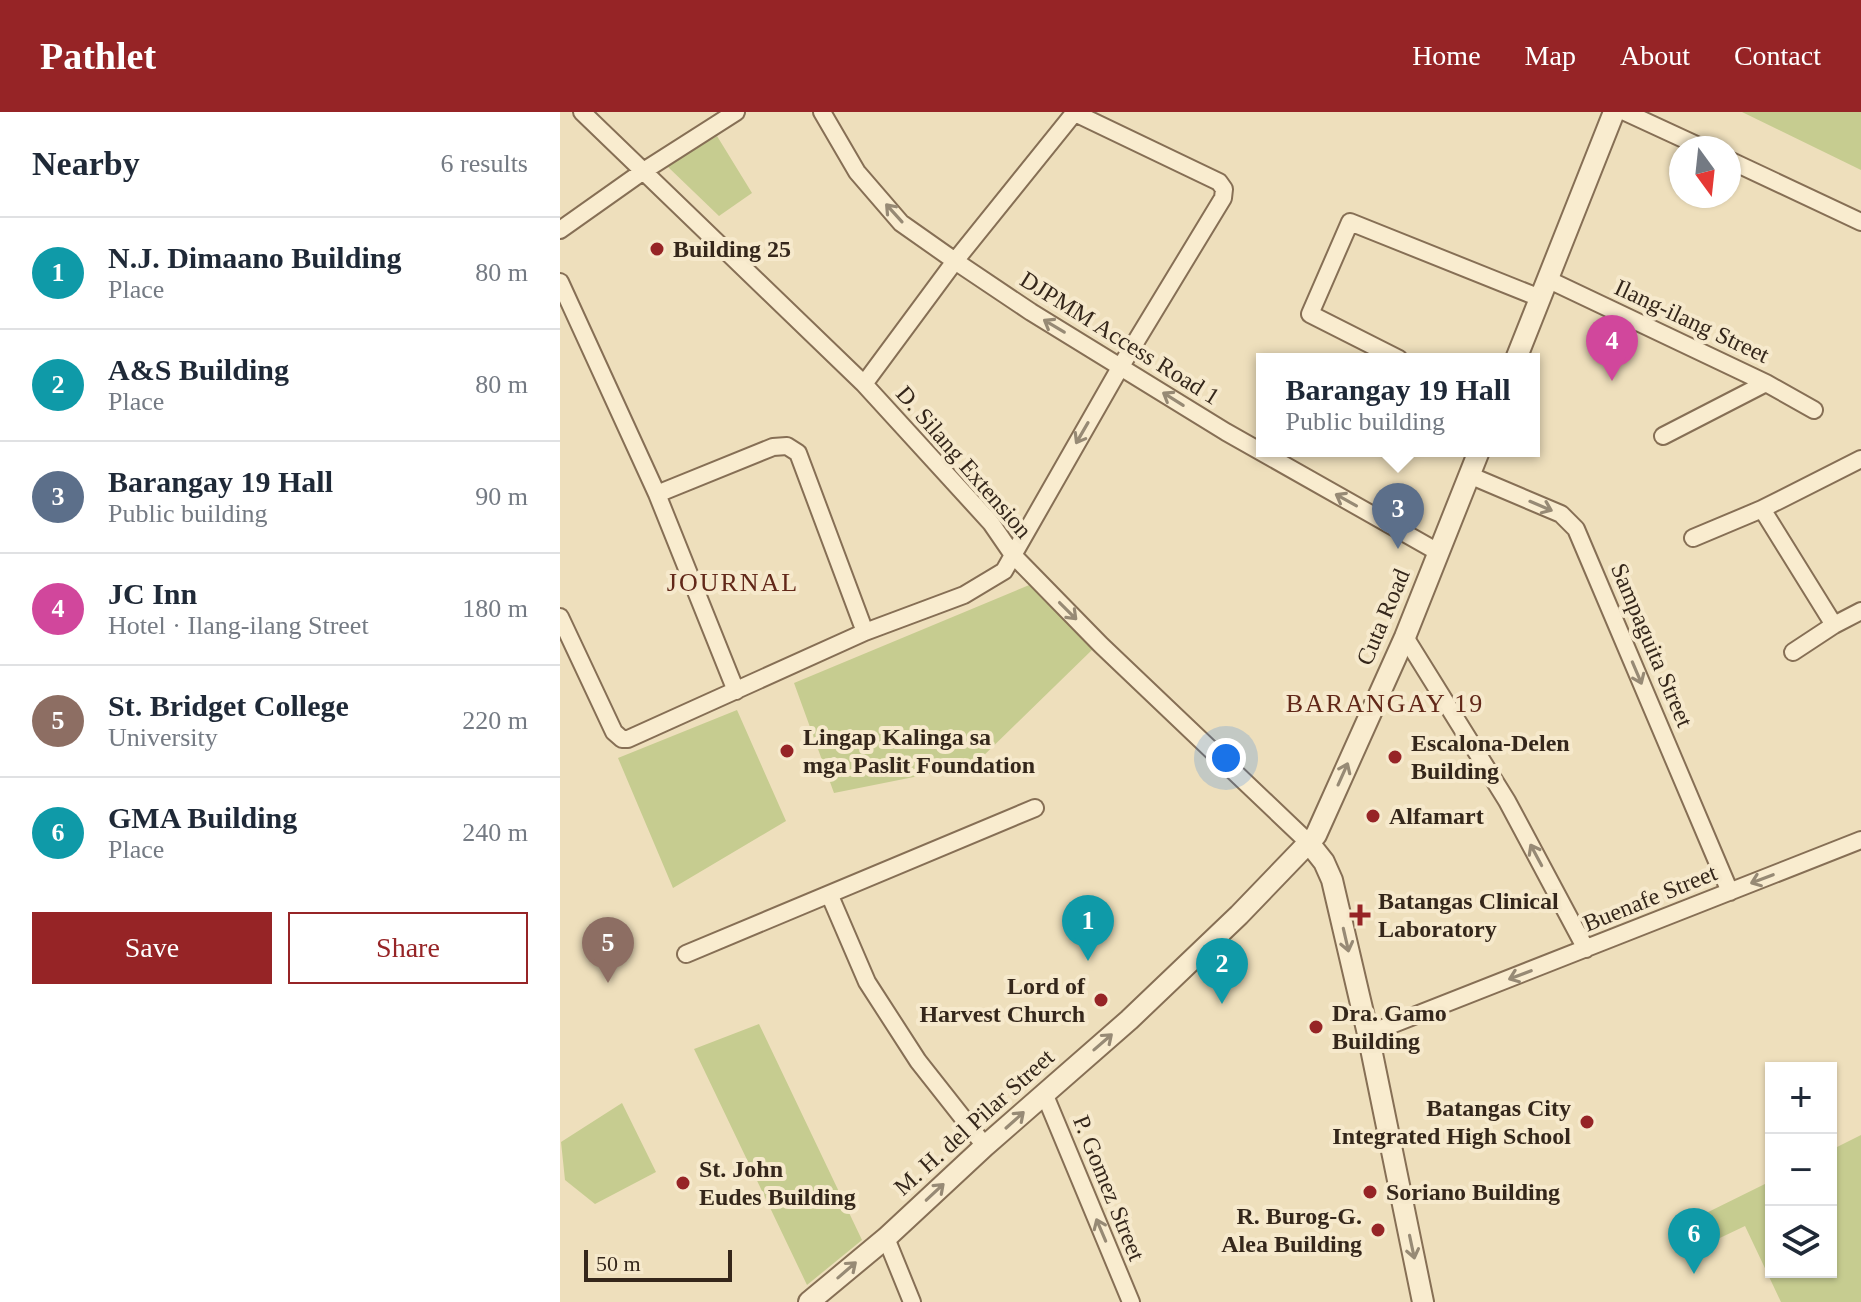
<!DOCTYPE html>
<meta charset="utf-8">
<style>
:root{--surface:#fff;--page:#f6f6f7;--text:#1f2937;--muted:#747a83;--line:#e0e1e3;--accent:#962426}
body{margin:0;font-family:Georgia,serif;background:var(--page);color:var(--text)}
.controls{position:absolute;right:24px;bottom:24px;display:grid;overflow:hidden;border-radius:0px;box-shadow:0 2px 6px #0004}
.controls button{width:72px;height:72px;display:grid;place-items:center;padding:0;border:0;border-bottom:2px solid var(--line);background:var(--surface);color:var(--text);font:40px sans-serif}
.compass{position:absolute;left:1109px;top:24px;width:72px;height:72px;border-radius:50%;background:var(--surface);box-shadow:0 2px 6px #0004;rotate:165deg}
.scale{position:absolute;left:24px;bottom:20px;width:148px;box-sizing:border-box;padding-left:8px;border:4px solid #35271b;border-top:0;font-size:22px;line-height:28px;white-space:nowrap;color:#35271b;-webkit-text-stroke:6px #f6e9cc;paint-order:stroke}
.you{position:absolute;left:666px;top:646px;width:28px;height:28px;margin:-20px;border:6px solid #fff;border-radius:50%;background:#1a73e8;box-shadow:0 0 0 12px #1a73e833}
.badge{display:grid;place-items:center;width:52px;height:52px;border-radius:50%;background:var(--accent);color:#fff;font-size:26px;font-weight:700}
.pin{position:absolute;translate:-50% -66px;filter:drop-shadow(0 2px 4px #0008)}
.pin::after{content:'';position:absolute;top:42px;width:28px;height:24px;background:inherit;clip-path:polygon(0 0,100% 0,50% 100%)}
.popup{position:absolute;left:696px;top:241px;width:284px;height:104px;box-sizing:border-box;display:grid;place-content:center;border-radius:0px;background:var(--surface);filter:drop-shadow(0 2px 6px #0005);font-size:26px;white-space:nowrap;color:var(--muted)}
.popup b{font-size:30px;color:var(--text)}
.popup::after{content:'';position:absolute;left:50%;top:100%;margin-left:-16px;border:16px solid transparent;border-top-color:var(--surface)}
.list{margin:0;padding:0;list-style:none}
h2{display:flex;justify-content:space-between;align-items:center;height:104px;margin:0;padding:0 32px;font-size:34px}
h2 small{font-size:26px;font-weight:400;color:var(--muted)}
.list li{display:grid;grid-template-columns:52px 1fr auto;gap:24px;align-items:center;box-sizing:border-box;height:112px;padding:0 32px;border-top:2px solid var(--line)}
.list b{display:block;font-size:30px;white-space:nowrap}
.list p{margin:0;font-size:26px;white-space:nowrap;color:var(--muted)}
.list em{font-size:26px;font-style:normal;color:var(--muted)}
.actions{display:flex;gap:16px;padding:24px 32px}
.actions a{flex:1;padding:18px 0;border:2px solid var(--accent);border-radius:0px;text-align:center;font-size:28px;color:var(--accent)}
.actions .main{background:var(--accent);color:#fff}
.icon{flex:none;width:44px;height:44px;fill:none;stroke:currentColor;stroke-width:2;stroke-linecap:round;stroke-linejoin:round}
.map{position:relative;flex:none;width:1301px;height:1190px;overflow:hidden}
header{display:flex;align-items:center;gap:48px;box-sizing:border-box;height:112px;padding:0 40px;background:var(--accent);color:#fff}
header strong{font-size:38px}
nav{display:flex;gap:44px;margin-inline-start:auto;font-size:28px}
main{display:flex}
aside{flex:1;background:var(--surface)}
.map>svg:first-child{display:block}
</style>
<header>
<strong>Pathlet</strong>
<nav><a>Home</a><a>Map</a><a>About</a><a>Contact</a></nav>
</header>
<main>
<aside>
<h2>Nearby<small>6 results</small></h2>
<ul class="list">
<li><span class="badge" style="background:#0f9aa8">1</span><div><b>N.J. Dimaano Building</b><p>Place</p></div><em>80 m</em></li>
<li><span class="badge" style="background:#0f9aa8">2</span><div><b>A&amp;S Building</b><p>Place</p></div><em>80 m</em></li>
<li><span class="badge" style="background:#5c6f8a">3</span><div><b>Barangay 19 Hall</b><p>Public building</p></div><em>90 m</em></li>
<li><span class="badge" style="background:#d1479c">4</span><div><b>JC Inn</b><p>Hotel · Ilang-ilang Street</p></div><em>180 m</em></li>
<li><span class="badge" style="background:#8d6e63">5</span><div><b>St. Bridget College</b><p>University</p></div><em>220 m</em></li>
<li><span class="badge" style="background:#0f9aa8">6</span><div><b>GMA Building</b><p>Place</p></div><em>240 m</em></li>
</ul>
<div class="actions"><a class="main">Save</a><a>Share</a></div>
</aside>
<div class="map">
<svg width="1301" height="1190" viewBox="0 0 1301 1190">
<rect width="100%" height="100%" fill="#eedfbc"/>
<path fill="#c6cc90" d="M 1182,0 L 1301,0 L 1301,58 Z
M 157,24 L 192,81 L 159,104 L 107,54 Z
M 474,471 L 534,536 L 414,653 L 274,681 L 234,571 Z
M 177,598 L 226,709 L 113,776 L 58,646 Z
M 199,912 L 302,1128 L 247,1173 L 134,937 Z
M 62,991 L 96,1060 L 35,1092 L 5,1068 L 1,1030 Z
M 1301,1023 L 1301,1190 L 1221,1190 L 1185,1114 L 1143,1134 L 1130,1109 L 1211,1069 L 1211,1160 L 1271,1160 L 1271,1038 Z"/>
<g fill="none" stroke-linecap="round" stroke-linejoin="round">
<g stroke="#866f55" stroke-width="20">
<path id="minor" d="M 22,0 L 304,272 L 431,411 L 453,443 L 541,533 L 749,731
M 262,0 L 297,60 L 341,111 L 395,149 L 471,200 L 666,320 L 878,440
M 1065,0 L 1143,36
M 1169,48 L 1301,110
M 0,118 L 82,60 L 176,0
M 987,167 L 1206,271 L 1254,298
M 0,170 L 97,382 L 176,579
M 839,247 L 750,202 L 790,110 L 980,186
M 304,272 L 395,149 L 515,0
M 1103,324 L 1206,271
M 1301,347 L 1202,397 L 1274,513 L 1301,499
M 909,363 L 1001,402 L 1016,417 L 1170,780
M 97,382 L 213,335 L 227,334 L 238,341 L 305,520
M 1133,426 L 1202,397
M 0,505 L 54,620 L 62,627 L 68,627 L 305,520 L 404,483 L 444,459 L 561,254 L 663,86 L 664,77 L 659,70 L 515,1
M 845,525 L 947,689 L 1026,837
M 1233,540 L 1274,513
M 270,784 L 307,870 L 358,949 L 425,1034
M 126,842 L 475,696
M 808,922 L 1301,728
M 484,981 L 571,1190
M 326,1126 L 352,1190"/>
</g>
<g stroke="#866f55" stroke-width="24">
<path id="tertiary" d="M 956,247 L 1054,0
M 749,731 L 764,750 L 772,768 L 808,922 L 863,1190
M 249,1190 L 326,1126 L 425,1034 L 569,908 L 679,803 L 756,723 L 845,525 L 919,339"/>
</g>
<use href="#minor" stroke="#f9eccf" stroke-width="16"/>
<use href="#tertiary" stroke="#f9eccf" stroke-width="20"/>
</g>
<defs><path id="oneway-shaft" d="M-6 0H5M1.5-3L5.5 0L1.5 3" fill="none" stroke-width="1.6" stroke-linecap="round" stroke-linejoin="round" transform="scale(2)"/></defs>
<g stroke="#978a75">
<use href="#oneway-shaft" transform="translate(334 101) rotate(-132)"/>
<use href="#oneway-shaft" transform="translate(494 214) rotate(-149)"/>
<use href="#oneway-shaft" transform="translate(613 287) rotate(-148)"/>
<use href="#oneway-shaft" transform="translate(522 321) rotate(120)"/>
<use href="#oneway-shaft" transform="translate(786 388) rotate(-151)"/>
<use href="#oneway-shaft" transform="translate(981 394) rotate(23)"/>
<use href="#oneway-shaft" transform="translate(508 499) rotate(45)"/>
<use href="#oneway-shaft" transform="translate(1077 561) rotate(67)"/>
<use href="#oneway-shaft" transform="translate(783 662) rotate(-66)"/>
<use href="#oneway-shaft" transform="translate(976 743) rotate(-118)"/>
<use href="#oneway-shaft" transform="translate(1202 767) rotate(159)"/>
<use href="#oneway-shaft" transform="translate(786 828) rotate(77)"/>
<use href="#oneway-shaft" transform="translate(960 863) rotate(159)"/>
<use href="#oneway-shaft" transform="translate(543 930) rotate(-41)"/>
<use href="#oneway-shaft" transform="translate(455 1008) rotate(-42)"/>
<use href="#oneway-shaft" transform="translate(375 1080) rotate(-43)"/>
<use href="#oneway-shaft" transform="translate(541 1118) rotate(-113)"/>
<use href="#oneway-shaft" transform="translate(852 1135) rotate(78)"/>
<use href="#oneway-shaft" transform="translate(287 1158) rotate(-41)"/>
</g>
<g fill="#962426" stroke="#f6e9cc" stroke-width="3">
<circle cx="97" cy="137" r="8"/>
<circle cx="227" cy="639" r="8"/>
<circle cx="835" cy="645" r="8"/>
<circle cx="813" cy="704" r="8"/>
<path d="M796 791h8v8h8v8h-8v8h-8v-8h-8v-8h8z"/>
<circle cx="541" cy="888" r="8"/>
<circle cx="756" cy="915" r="8"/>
<circle cx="1027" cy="1010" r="8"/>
<circle cx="123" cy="1071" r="8"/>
<circle cx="810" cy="1080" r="8"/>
<circle cx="818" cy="1118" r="8"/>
</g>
<g text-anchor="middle" stroke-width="8" stroke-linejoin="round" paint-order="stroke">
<g font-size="24" font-weight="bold" fill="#35271b" stroke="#f6e9cc" text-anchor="start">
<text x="113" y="145">Building 25</text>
<text x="243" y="633">Lingap Kalinga sa<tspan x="243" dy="28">mga Paslit Foundation</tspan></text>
<text x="851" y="639">Escalona-Delen<tspan x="851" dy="28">Building</tspan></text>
<text x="829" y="712">Alfamart</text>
<text x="818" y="797">Batangas Clinical<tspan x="818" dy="28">Laboratory</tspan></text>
<text x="525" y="882" text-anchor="end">Lord of<tspan x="525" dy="28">Harvest Church</tspan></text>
<text x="772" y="909">Dra. Gamo<tspan x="772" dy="28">Building</tspan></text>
<text x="1011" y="1004" text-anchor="end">Batangas City<tspan x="1011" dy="28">Integrated High School</tspan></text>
<text x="139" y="1065">St. John<tspan x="139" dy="28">Eudes Building</tspan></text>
<text x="826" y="1088">Soriano Building</text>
<text x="802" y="1112" text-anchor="end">R. Burog-G.<tspan x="802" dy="28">Alea Building</tspan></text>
</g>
<g font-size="24" fill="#35271b" stroke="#f6e9cc">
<text transform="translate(1132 209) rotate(25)" y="8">Ilang-ilang Street</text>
<text transform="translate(560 226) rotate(32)" y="8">DJPMM Access Road 1</text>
<text transform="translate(404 350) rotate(49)" y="8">D. Silang Extension</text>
<text transform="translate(823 505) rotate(-67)" y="8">Cuta Road</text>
<text transform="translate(1092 533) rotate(67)" y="8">Sampaguita Street</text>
<text transform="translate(1090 786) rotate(-22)" y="8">Buenafe Street</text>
<text transform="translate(414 1010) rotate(-42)" y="8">M. H. del Pilar Street</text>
<text transform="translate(549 1076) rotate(68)" y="8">P. Gomez Street</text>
</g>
<g font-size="26" letter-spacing="2" fill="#622819" stroke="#f6e9cc">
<text x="173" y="479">JOURNAL</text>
<text x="825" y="600">BARANGAY 19</text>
</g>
</g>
</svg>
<div class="controls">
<button>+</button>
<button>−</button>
<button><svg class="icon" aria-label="layers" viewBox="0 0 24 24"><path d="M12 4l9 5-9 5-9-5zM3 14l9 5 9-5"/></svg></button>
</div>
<svg class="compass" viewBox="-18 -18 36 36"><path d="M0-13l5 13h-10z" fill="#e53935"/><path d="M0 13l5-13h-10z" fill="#747a83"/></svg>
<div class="scale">50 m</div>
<div class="you"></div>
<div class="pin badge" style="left:528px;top:849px;background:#0f9aa8">1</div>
<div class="pin badge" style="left:662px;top:892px;background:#0f9aa8">2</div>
<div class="pin badge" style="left:838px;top:437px;background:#5c6f8a">3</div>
<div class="popup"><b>Barangay 19 Hall</b>Public building</div>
<div class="pin badge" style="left:1052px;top:269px;background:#d1479c">4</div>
<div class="pin badge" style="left:48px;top:871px;background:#8d6e63">5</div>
<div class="pin badge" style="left:1134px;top:1162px;background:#0f9aa8">6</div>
</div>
</main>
